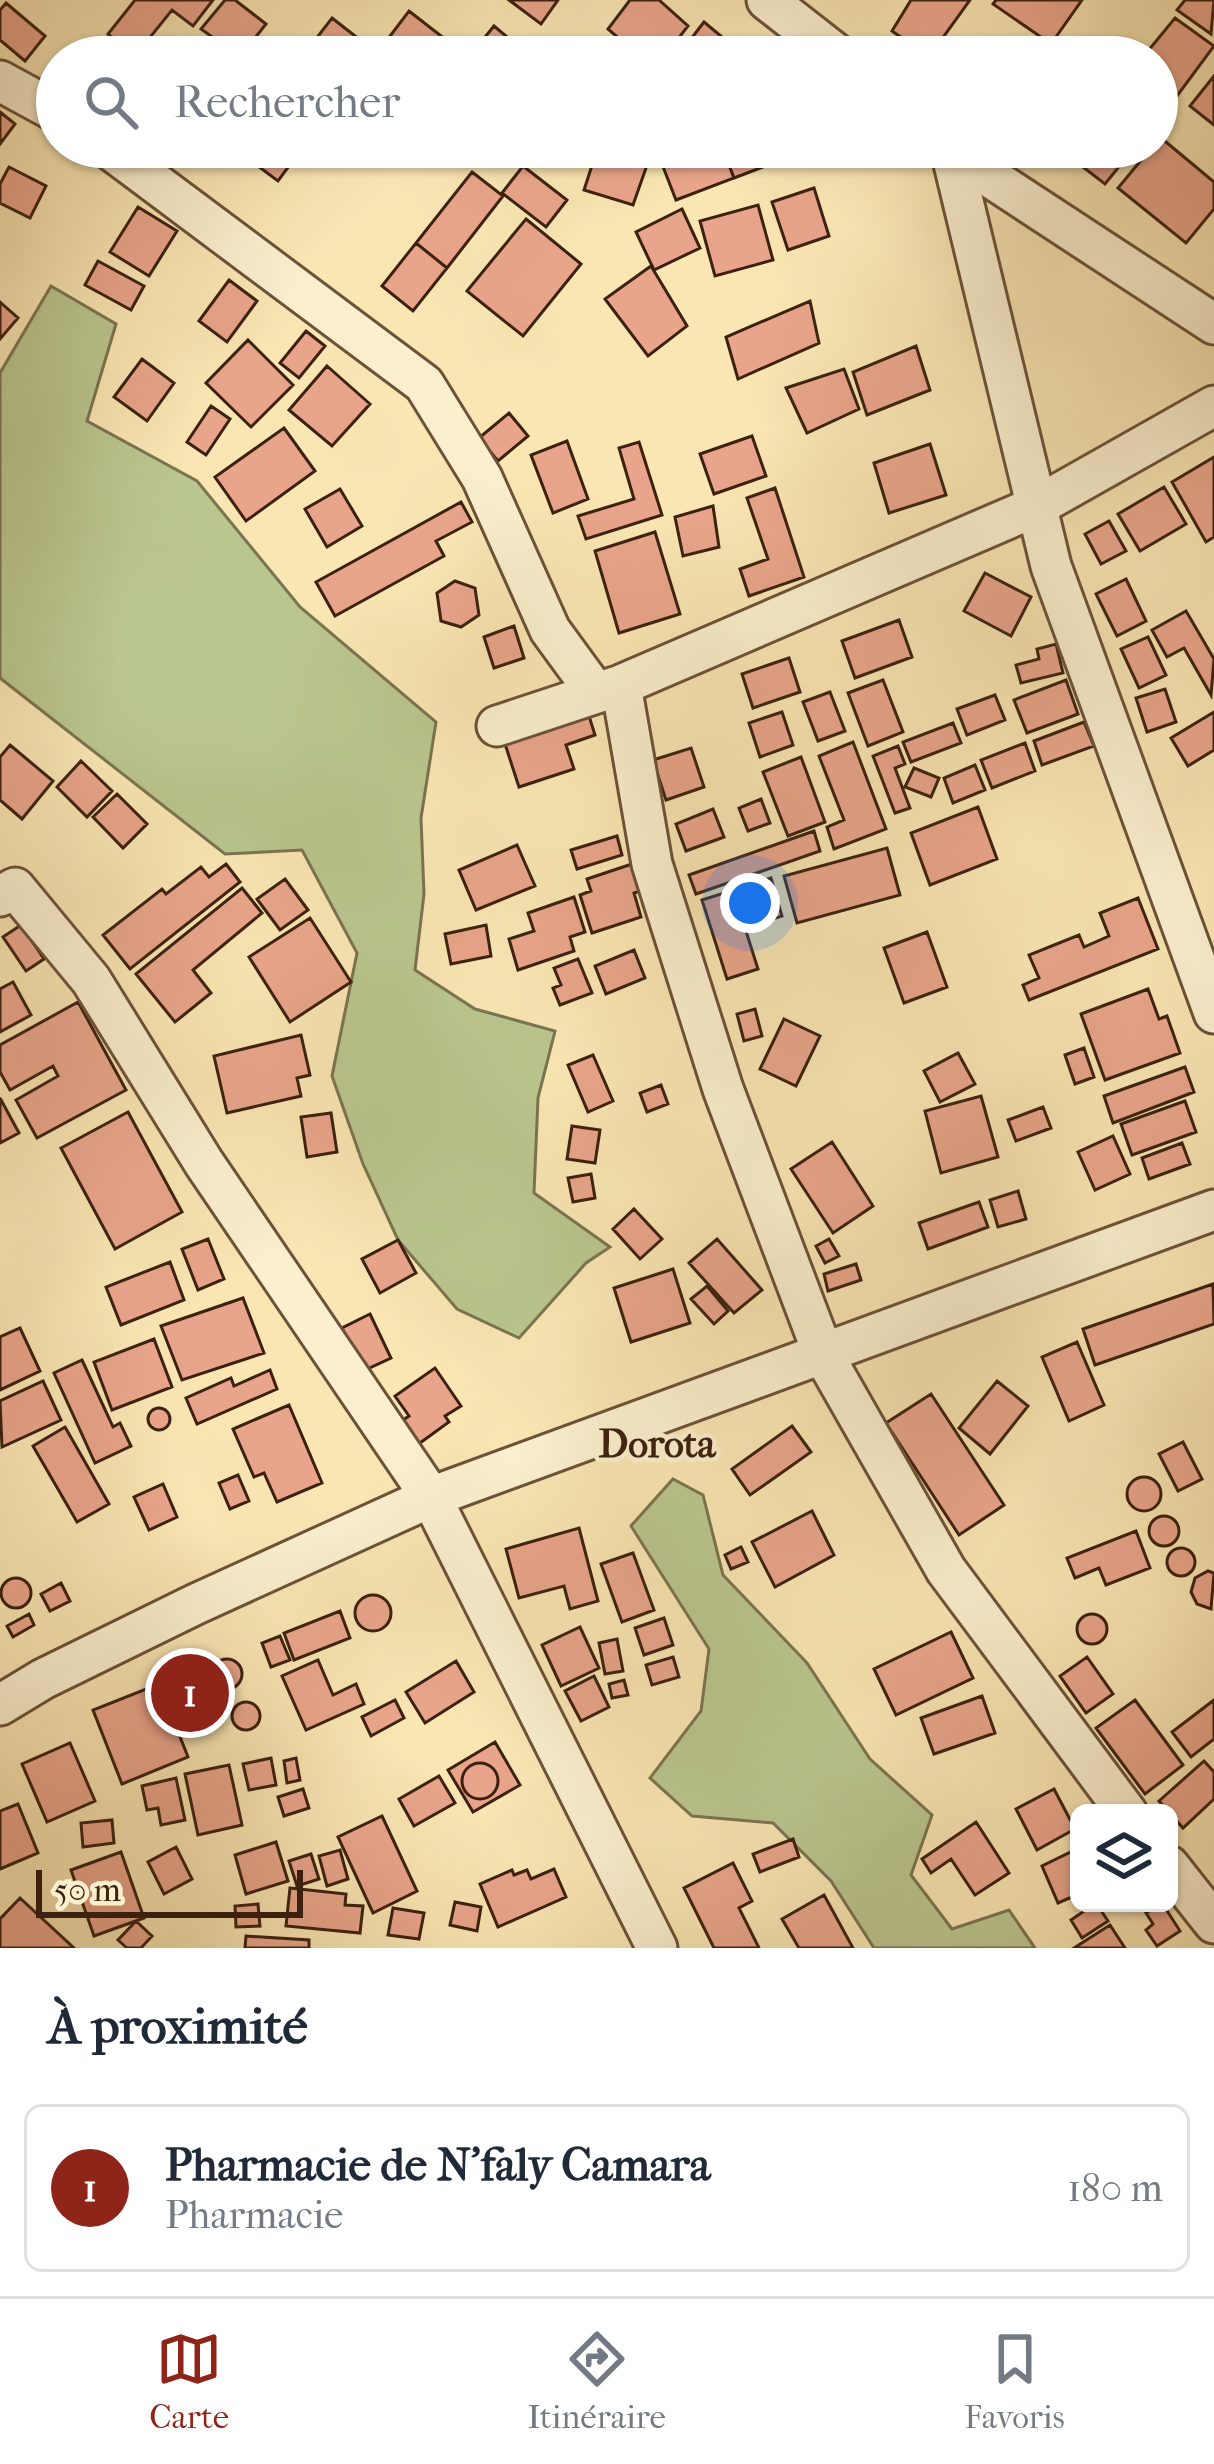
<!DOCTYPE html>
<html lang="fr">
<meta charset="utf-8">
<style>
:root{--surface:#fff;--page:#f2f2f3;--text:#1f2937;--muted:#747a83;--line:#e0e1e3;--accent:#8f2418}
body{margin:0;font-family:"IM FELL French Canon",serif;background:var(--page);color:var(--text)}
.controls{position:absolute;right:36px;bottom:36px;display:grid;overflow:hidden;border-radius:18px;box-shadow:0 3px 9px #0004}
.controls button{width:108px;height:108px;display:grid;place-items:center;padding:0;border:0;border-bottom:3px solid var(--line);background:var(--surface);color:var(--text);font:60px sans-serif}
.scale{position:absolute;left:36px;bottom:30px;width:267px;box-sizing:border-box;padding-left:12px;border:6px solid #3c210f;border-top:0;font-size:33px;line-height:42px;white-space:nowrap;color:#3c210f;-webkit-text-stroke:9px #fbefce;paint-order:stroke}
.you{position:absolute;left:750px;top:903px;width:42px;height:42px;margin:-30px;border:9px solid #fff;border-radius:50%;background:#1a73e8;box-shadow:0 0 0 18px #1a73e833}
.badge{display:grid;place-items:center;width:78px;height:78px;border-radius:50%;background:var(--accent);color:#fff;font-size:39px;font-weight:700}
.pin{position:absolute;translate:-50% -50%;border:6px solid #fff;box-shadow:0 3px 12px #0006}
.list{margin:0;padding:0;list-style:none}
h2{display:flex;justify-content:space-between;align-items:center;height:156px;margin:0;padding:0 48px;font-size:51px}
h2 small{font-size:39px;font-weight:400;color:var(--muted)}
.list li{display:grid;grid-template-columns:78px 1fr auto;gap:36px;align-items:center;box-sizing:border-box;height:168px;margin:0 24px 24px;padding:0 24px;border:3px solid var(--line);border-radius:18px}
.list b{display:block;font-size:45px;white-space:nowrap}
.list p{margin:0;font-size:39px;white-space:nowrap;color:var(--muted)}
.list em{font-size:39px;font-style:normal;color:var(--muted)}
.icon{flex:none;width:66px;height:66px;fill:none;stroke:currentColor;stroke-width:2;stroke-linecap:round;stroke-linejoin:round}
.map{position:relative;flex:none;width:1214px;height:1948px;overflow:hidden}
.search{position:absolute;background:var(--surface);box-shadow:0 3px 9px #0004;left:36px;right:36px;top:36px;height:132px;display:flex;align-items:center;gap:30px;box-sizing:border-box;padding:0 42px;border-radius:66px;color:var(--muted);font-size:45px}
.sheet{height:348px;background:var(--surface)}
nav{display:flex;justify-content:space-around;align-items:center;box-sizing:border-box;height:168px;border-top:3px solid var(--line);background:var(--surface);font-size:33px;color:var(--muted)}
nav a{display:grid;justify-items:center;gap:6px}
nav .on{color:var(--accent)}
.map>svg:first-child{display:block}
</style>
<div class="map">
<svg width="1214" height="1948" viewBox="0 0 1214 1948">
<rect width="100%" height="100%" fill="#f9e6b3"/>
<filter id="stains"><feTurbulence type="fractalNoise" baseFrequency=".00167" numOctaves="4"/><feColorMatrix values="0 0 0 0 .2 0 0 0 0 .09 0 0 0 0 .02 0 0 0 .5 -.17"/></filter>
<radialGradient id="worn" r=".72"><stop offset=".6" stop-color="#630" stop-opacity="0"/><stop offset="1" stop-color="#630" stop-opacity=".3"/></radialGradient>
<path fill="#bac68f" stroke="#7b744f" stroke-width="3" d="M 51,286 L 116,324 L 87,421 L 197,481 L 300,607 L 436,722 L 421,818 L 424,894 L 415,970 L 475,1009 L 555,1031 L 538,1098 L 534,1193 L 610,1247 L 586,1263 L 519,1338 L 457,1309 L 398,1240 L 363,1164 L 332,1076 L 357,953 L 302,850 L 225,854 L 0,678 L 0,373 Z
M 673,1479 L 703,1495 L 723,1575 L 807,1663 L 870,1759 L 932,1815 L 911,1875 L 952,1929 L 1009,1910 L 1035,1948 L 874,1948 L 831,1881 L 773,1823 L 692,1816 L 650,1778 L 701,1711 L 709,1649 L 631,1526 Z"/>
<path fill="#e9a58b" stroke="#3c210f" stroke-width="3" d="M 135,0 L 213,0 L 193,26 L 172,10 L 135,56 L 108,34 Z
M 225,0 L 235,0 L 266,24 L 240,57 L 201,29 Z
M 509,0 L 558,0 L 541,24 Z
M 630,0 L 659,0 L 688,26 L 664,57 L 640,57 L 608,29 Z
M 911,0 L 970,0 L 929,57 L 892,31 Z
M 996,0 L 1082,0 L 1051,44 L 993,4 Z
M 1185,0 L 1214,0 L 1211,34 L 1177,10 Z
M 6,3 L 45,36 L 25,61 L 0,40 L 0,10 Z
M 409,11 L 468,57 L 401,57 L 384,44 Z
M 332,18 L 382,57 L 310,57 L 305,53 Z
M 1175,18 L 1214,46 L 1157,123 L 1157,57 L 1143,57 Z
M 704,22 L 746,57 L 677,57 Z
M 494,26 L 526,53 L 523,57 L 469,57 Z
M 157,40 L 177,57 L 143,57 Z
M 1214,76 L 1214,125 L 1190,106 Z
M 0,112 L 15,124 L 0,144 Z
M 1160,137 L 1214,182 L 1214,209 L 1186,243 L 1118,188 L 1152,147 L 1157,147 Z
M 247,147 L 303,147 L 278,181 L 242,154 Z
M 598,147 L 640,147 L 652,151 L 633,205 L 584,190 Z
M 693,147 L 722,147 L 734,178 L 676,200 L 660,159 Z
M 722,147 L 755,147 L 763,167 L 734,178 Z
M 1057,147 L 1135,147 L 1105,184 Z
M 523,166 L 567,200 L 546,227 L 502,193 Z
M 9,167 L 46,186 L 30,218 L 0,203 L 0,184 Z
M 472,172 L 503,196 L 447,268 L 416,243 Z
M 814,188 L 829,236 L 788,250 L 772,202 Z
M 758,205 L 773,260 L 715,276 L 700,221 Z
M 138,207 L 177,231 L 149,276 L 110,252 Z
M 682,209 L 700,248 L 654,270 L 636,232 Z
M 526,219 L 581,264 L 523,336 L 467,291 Z
M 416,243 L 447,268 L 413,311 L 382,286 Z
M 98,261 L 144,286 L 131,310 L 85,285 Z
M 651,266 L 687,326 L 648,356 L 605,299 Z
M 229,280 L 257,301 L 227,342 L 199,321 Z
M 810,301 L 819,343 L 738,379 L 726,337 Z
M 0,302 L 18,318 L 0,339 Z
M 306,331 L 325,346 L 299,378 L 280,363 Z
M 248,340 L 293,385 L 251,427 L 206,383 Z
M 916,346 L 930,390 L 867,415 L 853,372 Z
M 142,359 L 174,383 L 147,421 L 114,397 Z
M 327,366 L 370,404 L 332,446 L 289,410 Z
M 844,369 L 859,409 L 807,433 L 786,388 Z
M 211,406 L 230,419 L 206,455 L 187,442 Z
M 509,413 L 528,436 L 498,461 L 479,438 Z
M 284,428 L 315,471 L 246,521 L 215,477 Z
M 752,436 L 766,476 L 714,494 L 700,454 Z
M 567,441 L 588,499 L 553,513 L 531,455 Z
M 639,442 L 662,515 L 586,539 L 578,516 L 634,499 L 619,448 Z
M 930,444 L 946,495 L 889,513 L 874,463 Z
M 1214,457 L 1214,537 L 1206,542 L 1172,482 Z
M 1164,487 L 1186,524 L 1140,551 L 1118,514 Z
M 775,488 L 804,577 L 749,596 L 740,569 L 768,559 L 747,498 Z
M 340,489 L 362,526 L 327,547 L 305,509 Z
M 461,502 L 472,522 L 436,541 L 444,556 L 335,616 L 316,582 Z
M 713,506 L 719,547 L 683,556 L 675,517 Z
M 1109,521 L 1126,551 L 1101,564 L 1085,534 Z
M 655,532 L 680,614 L 619,633 L 595,551 Z
M 985,573 L 1031,597 L 1011,636 L 964,611 Z
M 1126,579 L 1146,621 L 1117,636 L 1096,594 Z
M 455,581 L 475,588 L 479,615 L 461,627 L 441,621 L 437,593 Z
M 1186,611 L 1214,659 L 1211,695 L 1184,648 L 1167,657 L 1152,630 Z
M 899,620 L 912,657 L 855,678 L 842,641 Z
M 514,626 L 524,658 L 494,668 L 484,637 Z
M 1148,637 L 1166,675 L 1139,688 L 1121,649 Z
M 1056,644 L 1063,673 L 1021,683 L 1016,665 L 1039,659 L 1037,649 Z
M 789,658 L 800,692 L 753,708 L 742,674 Z
M 883,680 L 903,732 L 868,746 L 848,693 Z
M 1066,680 L 1078,714 L 1027,733 L 1014,700 Z
M 1165,689 L 1176,722 L 1147,732 L 1136,698 Z
M 830,692 L 845,731 L 818,741 L 803,702 Z
M 995,695 L 1005,720 L 967,735 L 957,709 Z
M 782,712 L 793,745 L 760,757 L 749,723 Z
M 1214,712 L 1214,750 L 1188,766 L 1171,738 Z
M 589,716 L 595,735 L 566,745 L 574,769 L 519,787 L 505,744 Z
M 1084,722 L 1094,746 L 1042,765 L 1034,741 Z
M 953,723 L 961,743 L 911,762 L 903,742 Z
M 853,742 L 886,829 L 834,849 L 827,827 L 844,820 L 819,756 Z
M 1025,743 L 1035,771 L 992,788 L 981,760 Z
M 10,745 L 53,781 L 22,819 L 0,800 L 0,757 Z
M 898,746 L 905,764 L 895,768 L 910,808 L 895,813 L 873,756 Z
M 691,748 L 704,787 L 666,800 L 653,760 Z
M 801,757 L 825,822 L 788,836 L 763,772 Z
M 81,761 L 112,791 L 87,817 L 57,787 Z
M 975,765 L 985,790 L 953,803 L 944,778 Z
M 914,768 L 939,778 L 931,797 L 905,787 Z
M 117,794 L 147,824 L 123,848 L 93,817 Z
M 761,799 L 770,823 L 748,831 L 739,808 Z
M 978,807 L 997,859 L 930,885 L 911,833 Z
M 713,809 L 724,837 L 686,851 L 676,824 Z
M 814,831 L 820,851 L 696,894 L 689,875 Z
M 617,836 L 622,855 L 577,869 L 571,850 Z
M 517,845 L 535,886 L 476,910 L 459,870 Z
M 887,848 L 900,895 L 797,923 L 784,876 Z
M 226,864 L 240,882 L 130,969 L 103,935 L 162,889 L 166,894 L 201,867 L 209,877 Z
M 632,864 L 641,891 L 634,893 L 641,917 L 592,933 L 580,895 L 591,891 L 587,879 Z
M 771,878 L 782,916 L 745,928 L 758,969 L 727,979 L 702,900 Z
M 285,879 L 308,910 L 280,930 L 257,899 Z
M 242,888 L 262,913 L 193,970 L 211,993 L 175,1022 L 136,974 Z
M 574,897 L 585,932 L 570,937 L 574,951 L 518,970 L 509,939 L 534,931 L 528,913 Z
M 1138,898 L 1158,949 L 1029,1000 L 1023,985 L 1039,978 L 1029,955 L 1079,935 L 1084,947 L 1109,936 L 1100,913 Z
M 310,918 L 351,982 L 290,1022 L 249,957 Z
M 21,925 L 44,959 L 26,971 L 3,937 Z
M 486,925 L 491,956 L 451,964 L 445,934 Z
M 927,932 L 947,987 L 904,1003 L 884,948 Z
M 634,950 L 645,978 L 606,994 L 595,966 Z
M 578,959 L 592,993 L 560,1005 L 553,988 L 561,985 L 554,968 Z
M 13,982 L 31,1015 L 0,1032 L 0,989 Z
M 1148,989 L 1159,1019 L 1167,1016 L 1180,1053 L 1105,1080 L 1081,1014 Z
M 78,1002 L 126,1090 L 37,1138 L 16,1100 L 58,1076 L 53,1066 L 10,1090 L 0,1072 L 0,1045 Z
M 755,1009 L 762,1036 L 744,1041 L 737,1014 Z
M 784,1019 L 820,1036 L 796,1086 L 760,1069 Z
M 301,1035 L 310,1075 L 297,1078 L 301,1096 L 227,1113 L 214,1056 Z
M 1084,1048 L 1094,1077 L 1075,1084 L 1065,1055 Z
M 958,1053 L 975,1084 L 940,1102 L 924,1071 Z
M 593,1055 L 613,1101 L 588,1112 L 568,1065 Z
M 1185,1067 L 1194,1092 L 1113,1123 L 1104,1096 Z
M 661,1085 L 668,1104 L 647,1112 L 640,1093 Z
M 981,1096 L 998,1157 L 941,1173 L 925,1111 Z
M 0,1098 L 19,1133 L 0,1143 Z
M 1185,1101 L 1196,1132 L 1132,1155 L 1121,1124 Z
M 1043,1107 L 1051,1128 L 1016,1141 L 1008,1120 Z
M 128,1112 L 182,1212 L 115,1249 L 61,1148 Z
M 331,1113 L 337,1152 L 307,1157 L 301,1117 Z
M 572,1126 L 600,1130 L 595,1163 L 567,1159 Z
M 1113,1136 L 1130,1174 L 1095,1190 L 1078,1152 Z
M 832,1142 L 873,1206 L 833,1233 L 791,1169 Z
M 1182,1143 L 1190,1164 L 1149,1179 L 1142,1158 Z
M 591,1174 L 595,1198 L 573,1202 L 568,1178 Z
M 1018,1191 L 1026,1219 L 998,1227 L 990,1200 Z
M 979,1202 L 988,1227 L 928,1249 L 919,1223 Z
M 634,1209 L 662,1239 L 640,1259 L 613,1229 Z
M 208,1239 L 224,1279 L 198,1290 L 182,1249 Z
M 717,1239 L 762,1290 L 734,1313 L 689,1263 Z
M 829,1239 L 839,1256 L 825,1263 L 816,1246 Z
M 398,1240 L 416,1273 L 380,1293 L 362,1259 Z
M 170,1262 L 184,1300 L 121,1325 L 106,1287 Z
M 856,1264 L 861,1280 L 828,1291 L 824,1274 Z
M 673,1269 L 690,1323 L 631,1342 L 614,1288 Z
M 1213,1284 L 1214,1324 L 1095,1365 L 1083,1329 Z
M 707,1286 L 728,1311 L 714,1324 L 691,1299 Z
M 243,1298 L 264,1353 L 182,1380 L 161,1326 Z
M 370,1314 L 391,1358 L 363,1371 L 342,1328 Z
M 20,1328 L 40,1371 L 0,1390 L 0,1337 Z
M 154,1339 L 172,1387 L 112,1410 L 94,1362 Z
M 1077,1342 L 1104,1405 L 1069,1421 L 1042,1357 Z
M 82,1360 L 113,1427 L 120,1423 L 131,1446 L 95,1463 L 54,1373 Z
M 435,1368 L 461,1406 L 445,1416 L 449,1422 L 413,1448 L 397,1424 L 409,1416 L 395,1396 Z
M 270,1370 L 277,1389 L 197,1424 L 186,1398 L 231,1378 L 234,1386 Z
M 43,1381 L 61,1420 L 2,1447 L 0,1401 Z
M 997,1381 L 1028,1406 L 990,1454 L 959,1428 Z
M 931,1394 L 1004,1505 L 959,1535 L 886,1423 Z
M 289,1405 L 322,1483 L 277,1502 L 264,1473 L 254,1477 L 233,1429 Z
M148 1419a11 11 0 1 1 22 0a11 11 0 1 1-22 0Z
M 792,1426 L 811,1452 L 750,1495 L 732,1469 Z
M 65,1427 L 109,1504 L 77,1522 L 33,1446 Z
M 1183,1442 L 1202,1479 L 1178,1491 L 1159,1454 Z
M 238,1475 L 249,1501 L 230,1509 L 219,1483 Z
M1127 1494a17 17 0 1 1 34 0a17 17 0 1 1-34 0Z
M 163,1484 L 177,1517 L 149,1530 L 134,1497 Z
M 812,1511 L 834,1555 L 775,1587 L 752,1542 Z
M1149 1531a15 15 0 1 1 30 0a15 15 0 1 1-30 0Z
M 579,1528 L 598,1601 L 570,1609 L 564,1586 L 519,1598 L 506,1549 Z
M 1136,1531 L 1150,1568 L 1106,1585 L 1099,1568 L 1075,1578 L 1067,1558 Z
M 741,1547 L 748,1562 L 731,1569 L 725,1555 Z
M1167 1562a14 14 0 1 1 28 0a14 14 0 1 1-28 0Z
M 633,1553 L 654,1610 L 622,1622 L 601,1564 Z
M 1208,1571 L 1214,1573 L 1211,1609 L 1197,1604 L 1191,1592 L 1195,1578 Z
M1 1593a15 15 0 1 1 30 0a15 15 0 1 1-30 0Z
M 61,1583 L 70,1601 L 50,1611 L 41,1594 Z
M355 1613a18 18 0 1 1 36 0a18 18 0 1 1-36 0Z
M 340,1611 L 350,1638 L 294,1660 L 284,1633 Z
M 29,1614 L 34,1625 L 13,1637 L 7,1626 Z
M1077 1629a15 15 0 1 1 30 0a15 15 0 1 1-30 0Z
M 664,1618 L 673,1645 L 644,1655 L 635,1628 Z
M 580,1627 L 599,1668 L 561,1686 L 542,1645 Z
M 951,1632 L 973,1678 L 896,1715 L 874,1669 Z
M 280,1636 L 290,1660 L 271,1667 L 262,1643 Z
M 617,1639 L 623,1671 L 605,1674 L 599,1643 Z
M 673,1657 L 679,1677 L 652,1685 L 646,1665 Z
M 1087,1657 L 1113,1694 L 1086,1713 L 1060,1676 Z
M212 1674a15 15 0 1 1 30 0a15 15 0 1 1-30 0Z
M 318,1660 L 333,1695 L 356,1684 L 364,1704 L 306,1730 L 282,1676 Z
M 456,1661 L 474,1692 L 425,1723 L 406,1692 Z
M 203,1673 L 209,1695 L 178,1705 L 171,1684 Z
M 594,1676 L 609,1707 L 581,1721 L 565,1691 Z
M 624,1680 L 628,1695 L 612,1698 L 609,1684 Z
M 159,1684 L 188,1757 L 122,1784 L 93,1710 Z
M 982,1696 L 995,1733 L 934,1754 L 921,1718 Z
M 395,1700 L 404,1718 L 371,1736 L 362,1717 Z
M 1135,1700 L 1183,1765 L 1145,1794 L 1096,1728 Z
M 1214,1700 L 1214,1739 L 1191,1757 L 1172,1732 Z
M232 1716a14 14 0 1 1 28 0a14 14 0 1 1-28 0Z
M 495,1742 L 520,1785 L 473,1812 L 448,1770 Z
M 70,1743 L 95,1801 L 47,1822 L 22,1764 Z
M 271,1758 L 276,1785 L 249,1790 L 243,1764 Z
M 296,1758 L 300,1780 L 287,1783 L 284,1761 Z
M 1204,1761 L 1214,1772 L 1214,1799 L 1183,1828 L 1159,1801 Z
M462 1781a18 18 0 1 1 36 0a18 18 0 1 1-36 0Z
M 229,1765 L 242,1825 L 198,1835 L 185,1774 Z
M 439,1776 L 455,1803 L 414,1826 L 399,1799 Z
M 176,1778 L 185,1820 L 161,1825 L 158,1808 L 147,1810 L 142,1786 Z
M 303,1789 L 309,1808 L 284,1816 L 278,1797 Z
M 1054,1789 L 1075,1829 L 1037,1850 L 1016,1809 Z
M 18,1804 L 38,1853 L 0,1869 L 0,1811 Z
M 382,1816 L 417,1891 L 373,1913 L 338,1837 Z
M 112,1820 L 114,1843 L 83,1847 L 81,1823 Z
M 976,1822 L 1009,1873 L 975,1895 L 951,1859 L 931,1873 L 922,1859 Z
M 793,1839 L 799,1857 L 760,1872 L 753,1854 Z
M 276,1842 L 288,1881 L 246,1894 L 235,1855 Z
M 176,1847 L 192,1879 L 164,1894 L 148,1862 Z
M 1079,1848 L 1079,1894 L 1058,1903 L 1042,1866 Z
M 340,1850 L 348,1879 L 327,1886 L 319,1856 Z
M 121,1852 L 144,1918 L 94,1936 L 71,1870 Z
M 311,1854 L 319,1879 L 297,1886 L 289,1861 Z
M 733,1863 L 752,1901 L 739,1908 L 759,1948 L 714,1948 L 684,1888 Z
M 554,1869 L 566,1897 L 498,1927 L 480,1884 L 512,1870 L 514,1875 L 527,1870 L 531,1879 Z
M 290,1888 L 346,1894 L 345,1905 L 363,1906 L 360,1933 L 286,1926 Z
M 824,1895 L 853,1948 L 799,1948 L 782,1919 Z
M 20,1898 L 74,1948 L 0,1948 L 0,1919 Z
M 455,1902 L 481,1907 L 477,1931 L 450,1925 Z
M 1096,1903 L 1108,1921 L 1082,1938 L 1071,1920 Z
M 1162,1903 L 1180,1931 L 1157,1946 L 1146,1930 L 1153,1924 L 1146,1913 Z
M 258,1904 L 260,1926 L 236,1927 L 235,1906 Z
M 393,1908 L 424,1913 L 419,1939 L 388,1935 Z
M 136,1921 L 152,1936 L 141,1948 L 127,1948 L 118,1940 Z
M 1110,1925 L 1125,1948 L 1074,1948 Z
M 246,1936 L 309,1940 L 309,1948 L 245,1948 Z"/>
<g fill="none" stroke-linecap="round" stroke-linejoin="round">
<g stroke="#6b5238" stroke-width="45">
<path id="minor" d="M 767,0 L 840,57
M 0,81 L 57,112
M 107,147 L 424,384 L 482,478 L 550,630 L 596,693
M 950,147 L 1051,566 L 1214,1013
M 951,147 L 979,170 L 1214,324
M 621,685 L 652,864 L 723,1089 L 824,1356 L 946,1570 L 1127,1813
M 497,726 L 621,685 L 1037,506 L 1214,406
M 0,896 L 15,888 L 91,980 L 204,1163 L 431,1497 L 657,1948
M 0,1705 L 43,1679 L 196,1604 L 431,1497 L 1214,1210
M 1169,1866 L 1214,1923"/>
</g>
<use href="#minor" stroke="#fbefce" stroke-width="39"/>
</g>
<g text-anchor="middle" stroke-width="9" stroke-linejoin="round" paint-order="stroke">
<g font-size="39" font-weight="bold" fill="#3c210f" stroke="#fbefce">
<text x="657" y="1457">Dorota</text>
</g>
</g>
<rect width="100%" height="100%" filter="url(#stains)"/>
<rect width="100%" height="100%" fill="url(#worn)"/>
</svg>
<div class="controls">
<button><svg class="icon" aria-label="layers" viewBox="0 0 24 24"><path d="M12 4l9 5-9 5-9-5zM3 14l9 5 9-5"/></svg></button>
</div>
<div class="scale">50 m</div>
<div class="you"></div>
<div class="pin badge" style="left:190px;top:1693px">1</div>
<div class="search"><svg class="icon" aria-label="search" viewBox="0 0 24 24"><circle cx="10" cy="10" r="6"/><path d="M15 15l6 6"/></svg>Rechercher</div>
</div>
<section class="sheet">
<h2>À proximité<small></small></h2>
<ul class="list">
<li><span class="badge">1</span><div><b>Pharmacie de N'faly Camara</b><p>Pharmacie</p></div><em>180 m</em></li>
</ul>
</section>
<nav>
<a class="on"><svg class="icon" aria-label="map" viewBox="0 0 24 24"><path d="M3 6l6-2 6 2 6-2v14l-6 2-6-2-6 2zM9 4v14M15 6v14"/></svg>Carte</a>
<a><svg class="icon" aria-label="directions" viewBox="0 0 24 24"><path d="M12 3l9 9-9 9-9-9zM9 14v-3h6M13 9l2 2-2 2"/></svg>Itinéraire</a>
<a><svg class="icon" aria-label="saved" viewBox="0 0 24 24"><path d="M7 4h10v16l-5-4-5 4z"/></svg>Favoris</a>
</nav>
